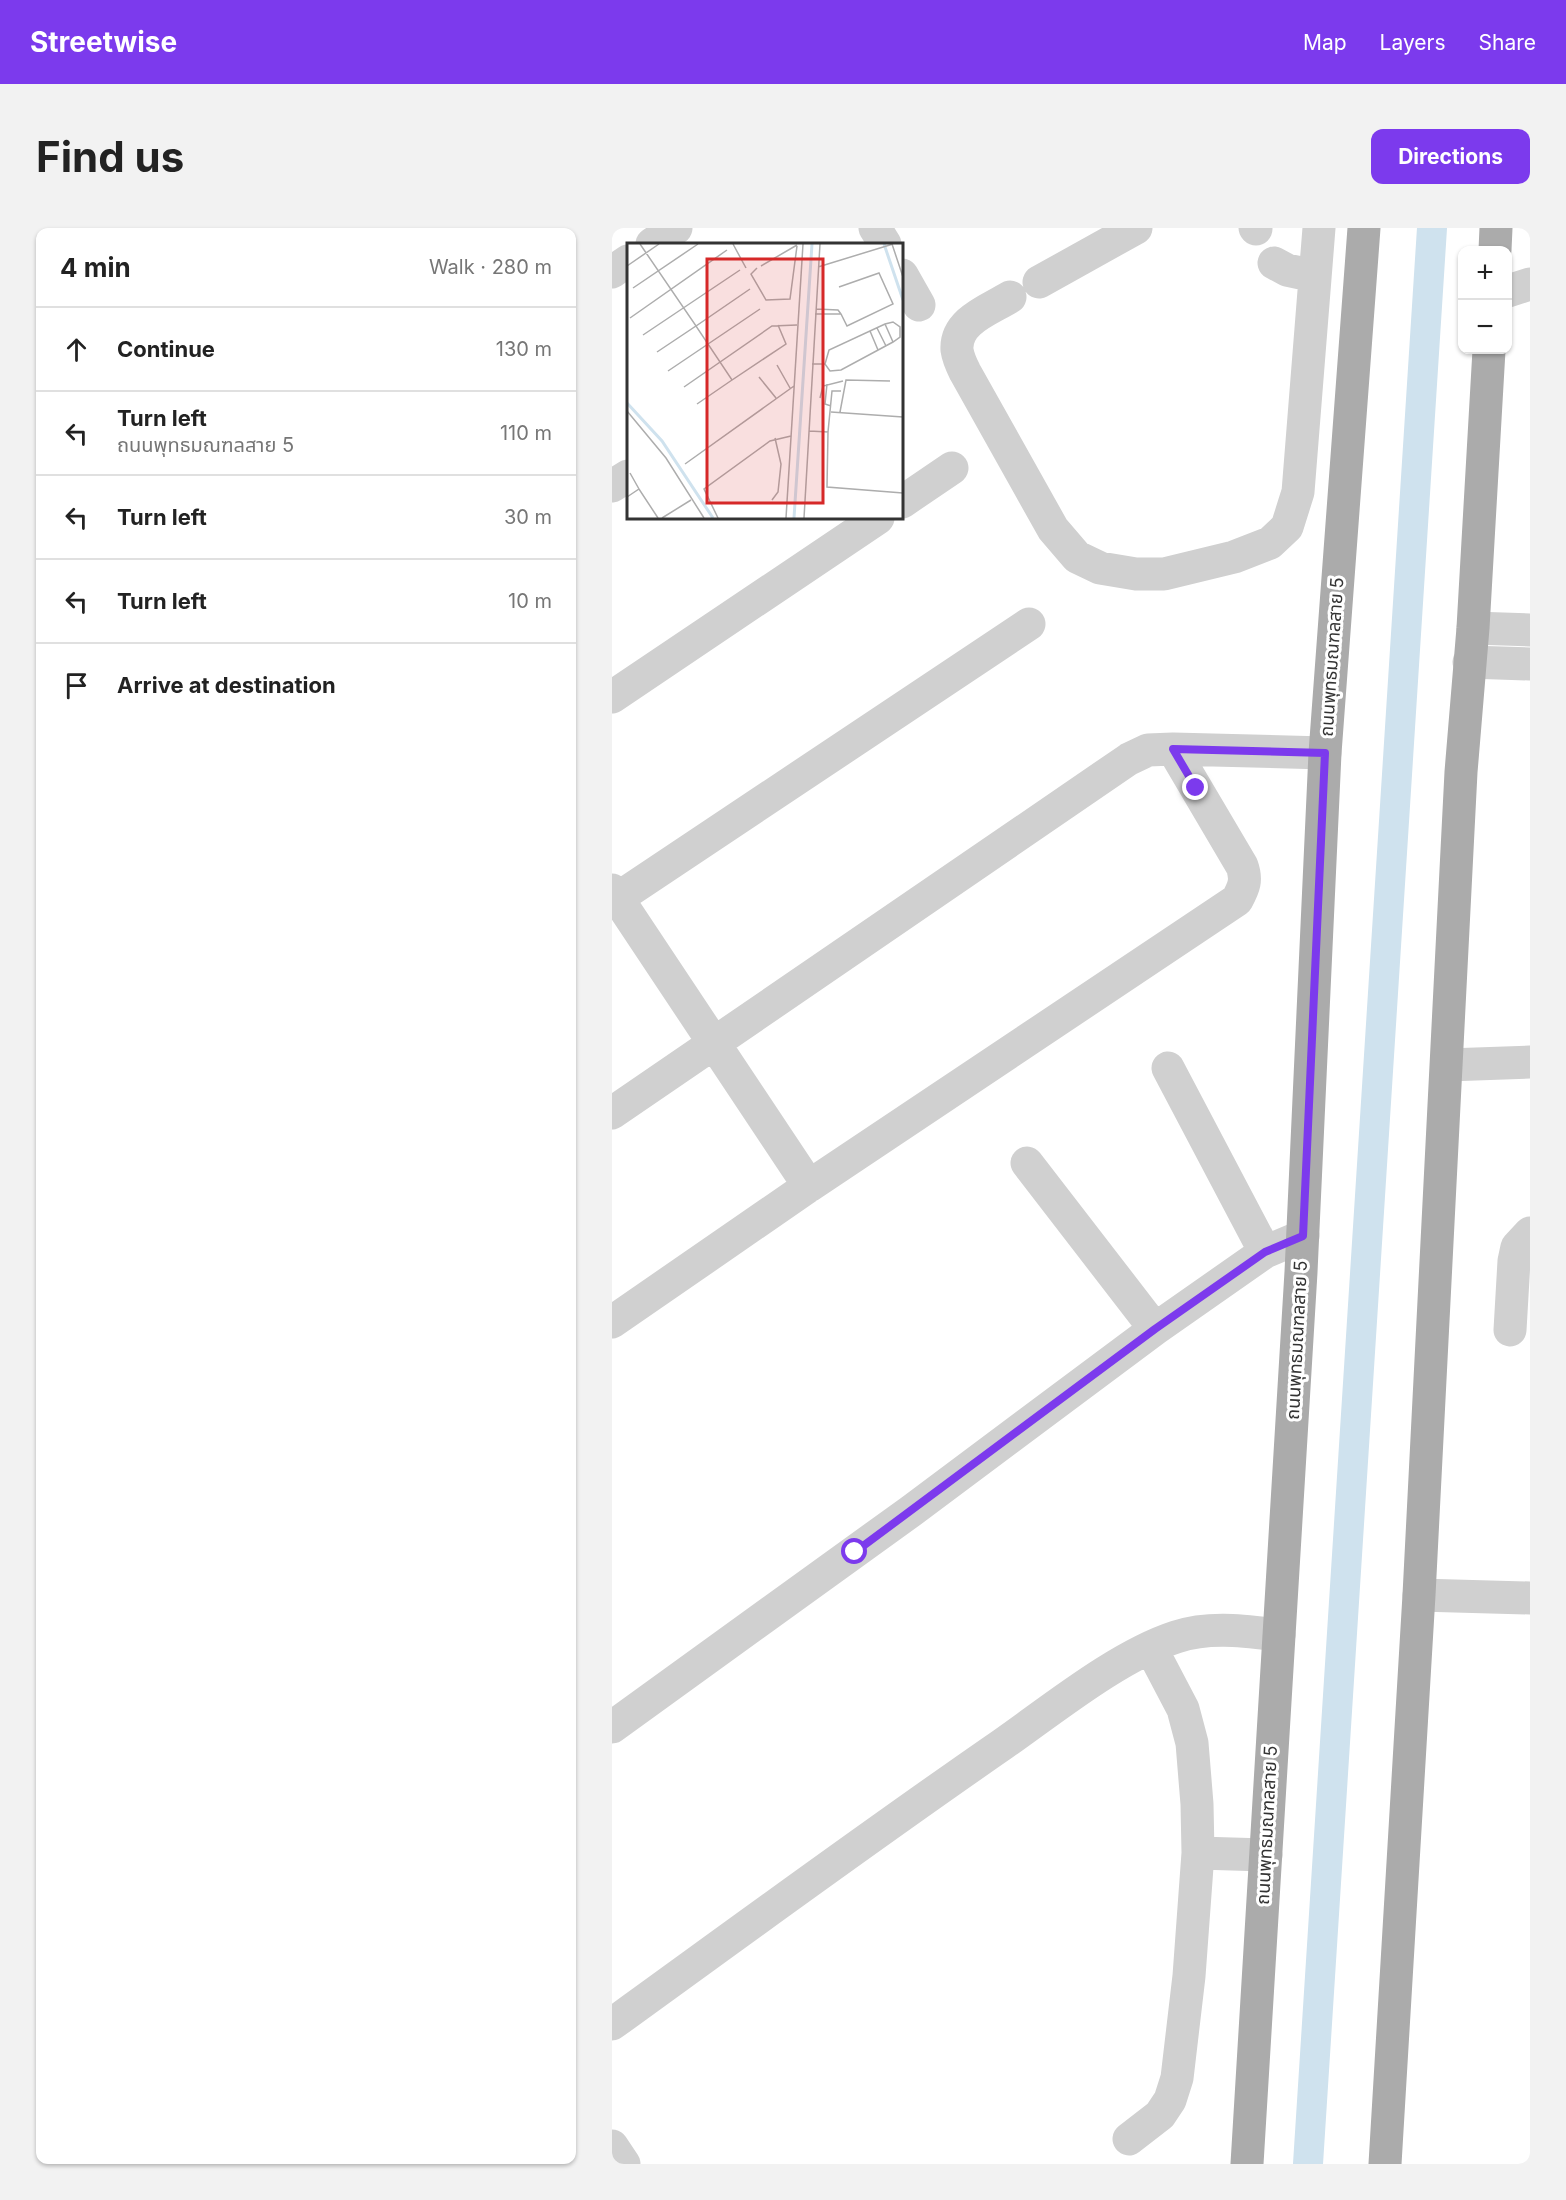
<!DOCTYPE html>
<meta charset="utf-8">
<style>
:root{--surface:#fff;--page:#f2f2f2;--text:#222;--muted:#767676;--line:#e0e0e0;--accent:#7c3aed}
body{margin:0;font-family:Inter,"Noto Sans Thai",sans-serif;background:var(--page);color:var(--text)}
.controls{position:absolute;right:18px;top:18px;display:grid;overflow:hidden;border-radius:12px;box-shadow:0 2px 4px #0004}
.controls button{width:54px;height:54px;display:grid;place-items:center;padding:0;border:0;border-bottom:2px solid var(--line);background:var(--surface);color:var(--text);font:30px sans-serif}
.stop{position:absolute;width:18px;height:18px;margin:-14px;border:4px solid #7c3aed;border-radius:50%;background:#fff}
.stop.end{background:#7c3aed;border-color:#fff;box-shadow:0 2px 6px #0008}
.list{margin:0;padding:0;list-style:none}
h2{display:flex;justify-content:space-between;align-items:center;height:78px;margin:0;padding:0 24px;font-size:26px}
h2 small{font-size:20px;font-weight:400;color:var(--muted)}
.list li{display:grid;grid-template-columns:39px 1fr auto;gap:18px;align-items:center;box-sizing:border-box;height:84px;padding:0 24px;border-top:2px solid var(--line)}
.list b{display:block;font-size:22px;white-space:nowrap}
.list p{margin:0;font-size:20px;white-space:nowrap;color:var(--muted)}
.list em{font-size:20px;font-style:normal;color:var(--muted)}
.icon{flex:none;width:33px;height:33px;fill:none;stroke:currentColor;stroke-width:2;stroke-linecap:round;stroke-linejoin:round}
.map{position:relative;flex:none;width:918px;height:1936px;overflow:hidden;border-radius:12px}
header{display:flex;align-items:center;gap:36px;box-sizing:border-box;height:84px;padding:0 30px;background:var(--accent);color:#fff}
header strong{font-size:28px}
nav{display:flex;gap:33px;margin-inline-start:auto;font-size:21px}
.intro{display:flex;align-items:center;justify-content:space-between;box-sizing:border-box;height:144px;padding:0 36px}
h1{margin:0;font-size:42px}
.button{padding:15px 27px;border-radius:12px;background:var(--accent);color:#fff;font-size:21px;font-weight:700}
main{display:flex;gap:36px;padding:0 36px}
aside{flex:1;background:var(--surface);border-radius:12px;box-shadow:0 2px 4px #0004}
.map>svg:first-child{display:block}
</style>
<header>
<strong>Streetwise</strong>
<nav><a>Map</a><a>Layers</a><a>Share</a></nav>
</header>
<div class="intro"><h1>Find us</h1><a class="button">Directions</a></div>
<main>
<aside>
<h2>4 min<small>Walk · 280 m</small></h2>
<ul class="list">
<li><svg class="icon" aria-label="ahead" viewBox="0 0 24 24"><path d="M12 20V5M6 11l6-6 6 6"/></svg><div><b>Continue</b></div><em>130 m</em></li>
<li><svg class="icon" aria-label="left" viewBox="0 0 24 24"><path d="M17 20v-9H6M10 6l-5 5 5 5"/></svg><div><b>Turn left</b><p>ถนนพุทธมณฑลสาย 5</p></div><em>110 m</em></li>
<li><svg class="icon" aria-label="left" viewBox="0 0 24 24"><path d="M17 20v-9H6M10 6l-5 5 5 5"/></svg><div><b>Turn left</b></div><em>30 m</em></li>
<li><svg class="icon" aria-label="left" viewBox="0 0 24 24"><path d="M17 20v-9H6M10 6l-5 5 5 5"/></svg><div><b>Turn left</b></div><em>10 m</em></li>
<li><svg class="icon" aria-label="arrive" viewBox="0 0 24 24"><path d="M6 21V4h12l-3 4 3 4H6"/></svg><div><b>Arrive at destination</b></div></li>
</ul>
</aside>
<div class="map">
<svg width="918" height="1936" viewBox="0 0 918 1936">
<rect width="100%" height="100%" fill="#fff"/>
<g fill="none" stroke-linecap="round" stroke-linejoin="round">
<path stroke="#cfe2ee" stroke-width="30" d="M 696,1936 L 820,0"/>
<path stroke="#d0d0d0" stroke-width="33" d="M 263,0 L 273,16
M 643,0 L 644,1
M 40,16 L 64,0
M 662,35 L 675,42 L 703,48
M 0,44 L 16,33
M 290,47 L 307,77
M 427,54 L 524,0
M 896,63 L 918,56
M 398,69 C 377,82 343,93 345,122 C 346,129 350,138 353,144 L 441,301 L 465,329 L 488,340 L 524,346 L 552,346 L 622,329 L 658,315 L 675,299 L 686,264 L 707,0
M 0,258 L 16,248
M 290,274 L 340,240
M 861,400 L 918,402
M 857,434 L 918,436
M 0,469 L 266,290
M 0,662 L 197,958 L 625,672 C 632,659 635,652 630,638 L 561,521
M 0,674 L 417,396
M 835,837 L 918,834
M 556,840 L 653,1024
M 0,885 L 517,531 L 536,522 L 561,521 L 713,525
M 415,935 L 543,1101
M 0,1094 L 197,958
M 898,1102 L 902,1033 L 905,1019 L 918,1005
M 807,1367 L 918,1370
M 0,1499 L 299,1283 L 543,1101 L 653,1024 L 691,1008
M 586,1625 L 654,1627
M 0,1796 C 130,1702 259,1607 391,1516 C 441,1481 506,1428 564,1409 C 598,1398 632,1403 667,1407
M 517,1911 L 548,1887 L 558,1872 L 565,1850 L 577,1748 L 586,1625 L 585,1576 L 580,1515 L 571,1481 L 539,1420
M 0,1918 L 12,1936"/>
<path stroke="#ababab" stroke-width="33" d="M 883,22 L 884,0
M 635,1936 L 689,1044 L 713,525 L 752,0
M 773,1936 L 807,1367 L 849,544 L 861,400 L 877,122"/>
</g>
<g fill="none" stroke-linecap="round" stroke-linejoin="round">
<path stroke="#7c3aed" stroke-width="8" d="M 243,1324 L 543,1101 L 653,1024 L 691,1008 L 713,525 L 561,521 L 584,560"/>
</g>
<g text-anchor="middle" stroke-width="6" stroke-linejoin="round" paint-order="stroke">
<g font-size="18" fill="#333" stroke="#fff">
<text transform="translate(720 429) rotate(-86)" y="6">ถนนพุทธมณฑลสาย 5</text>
<text transform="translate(685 1112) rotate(-87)" y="6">ถนนพุทธมณฑลสาย 5</text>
<text transform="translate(655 1597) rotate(-87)" y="6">ถนนพุทธมณฑลสาย 5</text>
</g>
</g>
<g transform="translate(15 15)">
<rect width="276" height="276" fill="#fff"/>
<path fill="none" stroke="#cfe2ee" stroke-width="3" d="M 257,1 L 276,57M 0,160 L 35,198 L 86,275M 167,275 L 185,1"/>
<path fill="none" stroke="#adadad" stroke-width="1.5" d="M 13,1 L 69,83 L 123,46M 106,1 L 119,25M 265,1 L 276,34M 0,23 L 32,1M 134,23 L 170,2M 191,24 L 266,1M 130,25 L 124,31 L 139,57 L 163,56 L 170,3M 6,45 L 71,1M 189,66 L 211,67 L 214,71M 188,71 L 214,71 L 220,83 L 266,61 L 252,30 L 212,44M 3,75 L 100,7M 258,81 L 266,99M 250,85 L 259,103M 243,88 L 251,107M 16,92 L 113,27M 30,109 L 69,83 L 105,137 L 159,101 L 151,82M 185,121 L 198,121 L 203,128 L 214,127 L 266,99 L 273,94 L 273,84 L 266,79 L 258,81 L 202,107 L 198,121M 150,122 L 163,145M 41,128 L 133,66M 132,134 L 149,155M 200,141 L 198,161 L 204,163M 57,144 L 145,83 L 170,82M 193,155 L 196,143 L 216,138M 70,161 L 105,137M 0,168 L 39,215 L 77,275M 204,169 L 276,174M 213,169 L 219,137 L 263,138M 182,188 L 201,189 L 205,148 L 214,148M 201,189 L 200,244 L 276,250M 58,221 L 167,143M 3,230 L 12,246M 0,254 L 12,246 L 31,275M 145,257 L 151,249 L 154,221 L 148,195M 35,275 L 64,257M 91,275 L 77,246 L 143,198 L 164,193M 159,275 L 176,1M 177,275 L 193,1"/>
<path fill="#d62828" fill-opacity="0.15" stroke="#d62828" stroke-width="3" d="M 80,16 L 196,16 L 196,260 L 80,260 Z"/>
<rect width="276" height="276" fill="none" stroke="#333" stroke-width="3"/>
</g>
</svg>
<div class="controls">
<button>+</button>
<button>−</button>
</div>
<div class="stop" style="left:243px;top:1324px"></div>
<div class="stop end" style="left:584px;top:560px"></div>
</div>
</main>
